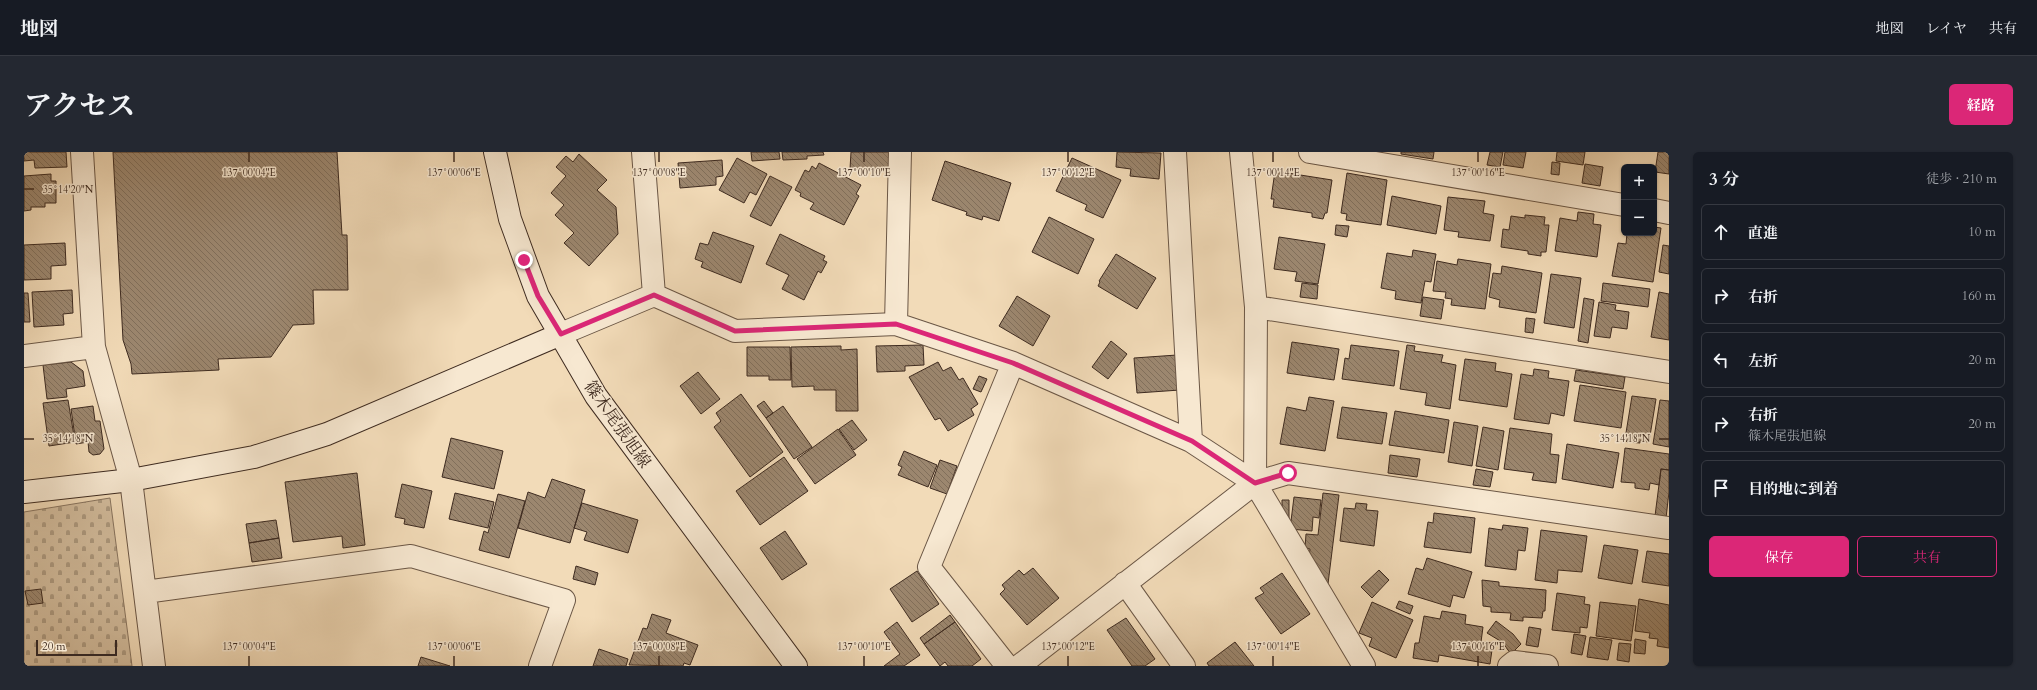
<!DOCTYPE html>
<html lang="ja">
<meta charset="utf-8">
<style>
:root{--surface:#171b24;--page:#242831;--text:#f1f3f6;--muted:#9ea1a6;--line:#363941;--accent:#db2777}
body{margin:0;font-family:Cardo,"Noto Serif JP",serif;background:var(--page);color:var(--text)}
.controls{position:absolute;right:12px;top:12px;display:grid;overflow:hidden;border-radius:6px;box-shadow:0 1px 3px #0004}
.controls button{width:36px;height:36px;display:grid;place-items:center;padding:0;border:0;border-bottom:1px solid var(--line);background:var(--surface);color:var(--text);font:20px sans-serif}
.scale{position:absolute;left:12px;bottom:10px;width:81px;box-sizing:border-box;padding-left:4px;border:2px solid #3e2b20;border-top:0;font-size:11px;line-height:14px;white-space:nowrap;color:#3e2b20;-webkit-text-stroke:3px #f7e8d1;paint-order:stroke}
.stop{position:absolute;width:12px;height:12px;margin:-9px;border:3px solid #db2777;border-radius:50%;background:#fff}
.stop.end{background:#db2777;border-color:#fff;box-shadow:0 1px 4px #0008}
.list{margin:0;padding:0;list-style:none}
h2{display:flex;justify-content:space-between;align-items:center;height:52px;margin:0;padding:0 16px;font-size:17px}
h2 small{font-size:13px;font-weight:400;color:var(--muted)}
.list li{display:grid;grid-template-columns:26px 1fr auto;gap:12px;align-items:center;box-sizing:border-box;height:56px;margin:0 8px 8px;padding:0 8px;border:1px solid var(--line);border-radius:6px}
.list b{display:block;font-size:15px;white-space:nowrap}
.list p{margin:0;font-size:13px;white-space:nowrap;color:var(--muted)}
.list em{font-size:13px;font-style:normal;color:var(--muted)}
.actions{display:flex;gap:8px;padding:12px 16px}
.actions a{flex:1;padding:9px 0;border:1px solid var(--accent);border-radius:6px;text-align:center;font-size:14px;color:var(--accent)}
.actions .main{background:var(--accent);color:#fff}
.icon{flex:none;width:22px;height:22px;fill:none;stroke:currentColor;stroke-width:2;stroke-linecap:round;stroke-linejoin:round}
.map{position:relative;flex:none;width:1645px;height:514px;overflow:hidden;border-radius:6px}
header{display:flex;align-items:center;gap:24px;box-sizing:border-box;height:56px;padding:0 20px;background:var(--surface);border-bottom:1px solid var(--line)}
header strong{font-size:19px}
nav{display:flex;gap:22px;margin-inline-start:auto;font-size:14px}
.intro{display:flex;align-items:center;justify-content:space-between;box-sizing:border-box;height:96px;padding:0 24px}
h1{margin:0;font-size:28px}
.button{padding:10px 18px;border-radius:6px;background:var(--accent);color:#fff;font-size:14px;font-weight:700}
main{display:flex;gap:24px;padding:0 24px}
aside{flex:1;background:var(--surface);border-radius:6px;box-shadow:0 1px 3px #0004}
.map>svg:first-child{display:block}
</style>
<header>
<strong>地図</strong>
<nav><a>地図</a><a>レイヤ</a><a>共有</a></nav>
</header>
<div class="intro"><h1>アクセス</h1><a class="button">経路</a></div>
<main>
<div class="map">
<svg width="1645" height="514" viewBox="0 0 1645 514">
<defs>
<pattern id="cemetery-stones" width="16" height="16" patternUnits="userSpaceOnUse"><rect width="16" height="16" fill="#d3bd9e"/><path d="M2 7V4a2 2 0 0 1 4 0v3zM10 15v-3a2 2 0 0 1 4 0v3z" fill="#ad9a80"/></pattern>
<pattern id="building-back-hatch" width="6" height="6" patternUnits="userSpaceOnUse"><rect width="6" height="6" fill="#9c876f"/><path d="M-1 5l2 2M0 0l6 6M5-1l2 2" fill="none" stroke="#816f5b"/></pattern>
</defs>
<rect width="100%" height="100%" fill="#f2dbb8"/>
<filter id="stains"><feTurbulence type="fractalNoise" baseFrequency=".005" numOctaves="4"/><feColorMatrix values="0 0 0 0 .2 0 0 0 0 .09 0 0 0 0 .02 0 0 0 .5 -.17"/></filter>
<radialGradient id="worn" r=".72"><stop offset=".6" stop-color="#630" stop-opacity="0"/><stop offset="1" stop-color="#630" stop-opacity=".3"/></radialGradient>
<path fill="url(#cemetery-stones)" stroke="#88745f" d="M 86,346 L 108,514 L 0,514 L 0,360 Z"/>
<path fill="url(#building-back-hatch)" stroke="#3e2b20" d="M 0,0 L 42,0 L 43,15 L 11,16 L 10,8 L 0,9 Z
M 89,0 L 313,0 L 318,83 L 323,83 L 324,138 L 289,138 L 290,172 L 269,173 L 247,205 L 194,207 L 195,218 L 108,222 L 107,212 L 99,188 Z
M 727,0 L 755,0 L 756,7 L 728,9 Z
M 758,0 L 799,0 L 800,3 L 783,4 L 783,7 L 759,8 Z
M 827,0 L 866,0 L 865,20 L 826,17 Z
M 1093,0 L 1137,1 L 1135,27 L 1106,24 L 1107,17 L 1092,15 Z
M 1377,0 L 1410,0 L 1409,7 L 1377,2 Z
M 1466,0 L 1479,0 L 1476,15 L 1463,13 Z
M 1481,0 L 1502,0 L 1499,16 L 1479,13 Z
M 1533,0 L 1561,0 L 1559,13 L 1532,9 Z
M 1634,0 L 1645,0 L 1645,22 L 1631,20 Z
M 555,2 L 583,28 L 573,38 L 592,55 L 594,82 L 565,114 L 540,91 L 550,81 L 531,63 L 540,53 L 527,41 L 542,24 L 532,15 L 542,4 L 549,10 Z
M 713,6 L 743,22 L 732,43 L 726,40 L 720,51 L 695,38 Z
M 1048,6 L 1097,28 L 1079,66 L 1061,58 L 1063,53 L 1032,39 Z
M 698,8 L 699,24 L 692,25 L 692,33 L 656,36 L 654,11 Z
M 921,9 L 987,31 L 975,69 L 959,64 L 958,68 L 942,63 L 943,60 L 908,48 Z
M 1528,10 L 1536,11 L 1535,23 L 1527,22 Z
M 795,11 L 837,33 L 832,42 L 835,44 L 820,73 L 786,57 L 790,51 L 776,44 L 777,41 L 771,38 L 781,18 L 785,20 L 788,14 L 792,17 Z
M 1561,12 L 1579,15 L 1576,34 L 1558,31 Z
M 1251,19 L 1308,28 L 1303,61 L 1301,61 L 1299,67 L 1288,65 L 1288,61 L 1249,55 L 1250,47 L 1247,47 Z
M 1323,21 L 1363,28 L 1357,73 L 1322,68 L 1323,62 L 1317,61 Z
M 27,22 L 27,29 L 32,29 L 32,51 L 21,51 L 21,55 L 7,55 L 7,58 L 0,59 L 0,24 Z
M 746,24 L 768,35 L 747,74 L 726,64 Z
M 1368,44 L 1417,54 L 1412,82 L 1363,73 Z
M 1424,45 L 1461,49 L 1459,61 L 1470,63 L 1466,89 L 1434,85 L 1435,80 L 1420,78 Z
M 1554,60 L 1570,62 L 1569,72 L 1577,73 L 1573,105 L 1531,99 L 1536,66 L 1553,69 Z
M 1501,63 L 1521,65 L 1520,73 L 1525,73 L 1522,100 L 1517,100 L 1517,104 L 1504,102 L 1504,99 L 1477,95 L 1479,77 L 1485,78 L 1487,64 L 1501,66 Z
M 1025,65 L 1070,87 L 1054,122 L 1008,100 Z
M 1312,73 L 1325,74 L 1323,85 L 1311,83 Z
M 1630,75 L 1637,76 L 1629,130 L 1588,124 L 1594,91 L 1602,92 L 1603,81 L 1630,81 Z
M 689,80 L 730,94 L 717,131 L 677,115 L 679,110 L 671,107 L 676,91 L 684,93 Z
M 756,82 L 801,104 L 799,108 L 803,110 L 797,121 L 794,119 L 780,148 L 758,137 L 765,123 L 742,112 Z
M 1255,85 L 1301,92 L 1294,132 L 1271,129 L 1273,120 L 1250,117 Z
M 41,91 L 42,113 L 27,114 L 27,127 L 0,128 L 0,93 Z
M 1639,93 L 1645,94 L 1645,122 L 1635,120 Z
M 1389,98 L 1412,102 L 1407,130 L 1401,129 L 1397,151 L 1371,147 L 1372,139 L 1357,136 L 1363,101 L 1388,105 Z
M 1092,102 L 1132,126 L 1113,157 L 1074,134 L 1076,130 L 1075,129 Z
M 1434,107 L 1467,112 L 1461,157 L 1427,153 L 1428,147 L 1421,146 L 1422,140 L 1409,139 L 1413,109 L 1433,113 Z
M 1478,114 L 1518,121 L 1512,161 L 1475,155 L 1476,148 L 1465,145 L 1469,121 L 1477,122 Z
M 1527,122 L 1557,126 L 1550,176 L 1520,171 Z
M 1278,131 L 1294,133 L 1293,147 L 1276,145 Z
M 1579,131 L 1626,137 L 1624,155 L 1577,149 Z
M 48,138 L 49,161 L 39,162 L 40,173 L 10,175 L 8,140 Z
M 1635,140 L 1645,142 L 1645,188 L 1627,185 Z
M 0,141 L 4,141 L 6,170 L 0,170 Z
M 993,144 L 1026,164 L 1009,194 L 975,174 Z
M 1399,145 L 1420,148 L 1417,167 L 1396,164 Z
M 1560,146 L 1570,148 L 1564,191 L 1554,189 Z
M 1575,150 L 1592,153 L 1591,158 L 1605,160 L 1603,177 L 1588,175 L 1586,186 L 1570,184 Z
M 1502,166 L 1511,167 L 1509,181 L 1501,180 Z
M 1087,189 L 1103,202 L 1084,227 L 1068,215 Z
M 1268,190 L 1315,197 L 1310,228 L 1263,221 Z
M 899,193 L 900,213 L 881,214 L 881,219 L 853,220 L 852,194 Z
M 1327,193 L 1375,199 L 1370,234 L 1318,227 L 1321,206 L 1325,207 Z
M 1383,193 L 1391,194 L 1390,199 L 1419,203 L 1417,210 L 1432,213 L 1426,257 L 1401,253 L 1403,241 L 1376,237 Z
M 817,194 L 817,198 L 833,197 L 834,259 L 812,259 L 812,238 L 790,238 L 790,234 L 768,235 L 767,195 Z
M 723,195 L 766,195 L 767,228 L 745,228 L 745,224 L 723,224 Z
M 1153,203 L 1156,238 L 1113,241 L 1110,206 Z
M 1441,207 L 1472,211 L 1471,219 L 1488,222 L 1483,255 L 1435,248 Z
M 47,210 L 59,219 L 61,234 L 42,237 L 43,245 L 23,247 L 19,213 Z
M 914,210 L 919,219 L 927,215 L 935,228 L 939,226 L 954,252 L 947,257 L 950,263 L 924,279 L 916,266 L 911,268 L 885,225 Z
M 1510,217 L 1525,219 L 1524,226 L 1545,229 L 1540,264 L 1527,261 L 1525,272 L 1490,267 L 1497,222 L 1509,224 Z
M 1552,218 L 1601,225 L 1599,237 L 1550,229 Z
M 674,220 L 696,247 L 677,262 L 656,234 Z
M 955,224 L 963,227 L 957,240 L 949,237 Z
M 1556,233 L 1602,240 L 1597,276 L 1550,269 Z
M 717,242 L 759,300 L 726,325 L 690,275 L 697,269 L 692,261 Z
M 1608,244 L 1632,247 L 1625,290 L 1616,289 L 1616,291 L 1603,290 L 1601,287 Z
M 1285,245 L 1310,249 L 1301,299 L 1256,292 L 1263,255 L 1282,259 Z
M 44,248 L 51,290 L 25,294 L 19,251 Z
M 1636,248 L 1645,249 L 1645,295 L 1629,292 Z
M 740,249 L 749,261 L 742,266 L 733,254 Z
M 69,254 L 71,269 L 76,269 L 80,297 L 76,302 L 69,303 L 65,300 L 64,290 L 52,292 L 47,257 Z
M 759,254 L 788,295 L 770,307 L 742,266 Z
M 1318,255 L 1363,261 L 1358,292 L 1313,286 Z
M 1371,259 L 1425,268 L 1420,301 L 1365,293 Z
M 828,268 L 843,288 L 830,298 L 815,277 Z
M 1430,270 L 1454,274 L 1448,314 L 1424,310 Z
M 1459,275 L 1480,279 L 1474,318 L 1452,314 Z
M 1486,276 L 1528,282 L 1526,302 L 1535,303 L 1532,331 L 1508,328 L 1510,321 L 1480,317 Z
M 814,277 L 832,303 L 791,332 L 773,307 Z
M 427,286 L 479,299 L 470,337 L 418,325 Z
M 1543,292 L 1595,301 L 1589,336 L 1538,327 Z
M 1601,296 L 1645,302 L 1645,318 L 1637,317 L 1635,333 L 1626,331 L 1625,338 L 1611,336 L 1611,331 L 1597,330 Z
M 880,299 L 913,313 L 904,335 L 874,323 L 878,315 L 874,313 Z
M 1366,303 L 1396,307 L 1393,325 L 1364,321 Z
M 760,305 L 784,339 L 736,373 L 712,339 Z
M 916,308 L 933,314 L 923,342 L 906,336 Z
M 1452,317 L 1469,320 L 1466,335 L 1449,333 Z
M 1637,317 L 1645,318 L 1645,340 L 1642,366 L 1631,364 Z
M 333,321 L 341,393 L 319,396 L 318,384 L 269,390 L 261,330 Z
M 528,327 L 561,338 L 546,391 L 494,376 L 504,340 L 521,346 Z
M 378,332 L 408,339 L 400,376 L 380,372 L 381,367 L 371,365 Z
M 431,341 L 470,350 L 464,376 L 425,367 Z
M 1299,341 L 1315,343 L 1303,440 L 1285,405 L 1286,397 L 1281,396 L 1282,382 L 1294,383 Z
M 474,342 L 501,349 L 485,406 L 455,398 L 460,379 L 464,381 Z
M 1270,345 L 1297,348 L 1295,366 L 1289,365 L 1288,379 L 1266,377 Z
M 1258,348 L 1265,348 L 1265,366 L 1258,366 Z
M 558,351 L 614,368 L 604,401 L 560,388 L 563,380 L 550,376 Z
M 1332,351 L 1343,352 L 1342,358 L 1354,359 L 1350,394 L 1316,389 L 1320,356 L 1331,357 Z
M 1410,361 L 1451,366 L 1447,401 L 1400,395 L 1404,370 L 1409,371 Z
M 252,368 L 255,386 L 225,391 L 222,372 Z
M 1479,373 L 1504,376 L 1501,399 L 1494,398 L 1492,418 L 1461,414 L 1465,376 L 1478,378 Z
M 1517,378 L 1563,384 L 1558,420 L 1534,418 L 1533,431 L 1511,428 Z
M 761,379 L 783,412 L 758,428 L 736,396 Z
M 255,386 L 258,406 L 228,410 L 225,391 Z
M 1580,393 L 1614,398 L 1608,432 L 1574,426 Z
M 1623,399 L 1645,402 L 1645,434 L 1618,430 Z
M 1403,406 L 1448,420 L 1440,446 L 1429,443 L 1426,455 L 1384,442 L 1392,416 L 1399,418 Z
M 552,414 L 574,421 L 571,433 L 549,427 Z
M 1009,416 L 1035,446 L 1003,473 L 976,442 L 981,437 L 978,433 L 995,418 L 1000,423 Z
M 1355,418 L 1365,428 L 1348,446 L 1337,435 Z
M 893,419 L 915,452 L 888,470 L 866,437 Z
M 1258,421 L 1286,462 L 1257,482 L 1231,446 L 1240,441 L 1236,436 Z
M 1458,428 L 1475,430 L 1475,434 L 1522,438 L 1521,459 L 1519,459 L 1518,466 L 1499,465 L 1499,469 L 1486,468 L 1487,461 L 1467,460 L 1467,455 L 1459,454 Z
M 17,437 L 19,451 L 4,453 L 1,439 Z
M 1533,441 L 1561,445 L 1560,452 L 1566,453 L 1563,476 L 1556,475 L 1556,481 L 1528,478 Z
M 1615,447 L 1645,453 L 1645,496 L 1633,494 L 1634,487 L 1625,486 L 1626,481 L 1611,479 Z
M 1375,449 L 1389,454 L 1386,462 L 1372,456 Z
M 1348,450 L 1389,468 L 1372,506 L 1345,494 L 1348,486 L 1335,481 Z
M 1576,450 L 1612,454 L 1607,489 L 1572,484 Z
M 1418,459 L 1442,463 L 1441,472 L 1459,475 L 1457,490 L 1469,491 L 1466,512 L 1415,503 L 1414,510 L 1389,506 L 1391,491 L 1395,491 L 1400,464 L 1416,467 Z
M 628,462 L 647,468 L 642,481 L 674,493 L 666,513 L 660,511 L 659,514 L 605,513 L 619,476 L 623,477 Z
M 926,463 L 931,470 L 900,492 L 896,486 Z
M 1102,466 L 1131,507 L 1121,514 L 1108,514 L 1083,478 Z
M 1472,469 L 1489,482 L 1497,492 L 1487,502 L 1478,490 L 1463,481 Z
M 873,470 L 896,503 L 880,514 L 860,514 L 876,502 L 860,480 Z
M 931,470 L 957,507 L 948,514 L 924,514 L 921,510 L 916,514 L 900,492 Z
M 1505,475 L 1517,477 L 1514,495 L 1502,493 Z
M 1550,482 L 1562,484 L 1558,503 L 1547,501 Z
M 1566,485 L 1588,488 L 1584,508 L 1563,505 Z
M 1611,487 L 1622,489 L 1621,502 L 1610,501 Z
M 1211,490 L 1230,514 L 1185,514 L 1183,511 Z
M 1595,491 L 1607,492 L 1605,510 L 1593,508 Z
M 575,497 L 604,507 L 602,514 L 569,514 Z
M 397,505 L 426,514 L 394,514 Z"/>
<g fill="none" stroke-linecap="round" stroke-linejoin="round">
<g stroke="#6b5746" stroke-width="24">
<path id="street" d="M 58,0 L 70,195 L 107,328 L 130,514
M 619,0 L 630,143
M 1151,0 L 1167,289
M 1217,0 L 1232,155 L 1231,331
M 1286,0 L 1600,53
M 1630,58 L 1645,61
M 1232,155 L 1645,220
M 872,172 L 876,0
M 537,182 L 630,143 L 711,179 L 872,172 L 989,211 L 1167,289 L 1231,331 L 1340,514
M 0,204 L 70,195
M 1101,431 L 1160,514
M 121,440 L 387,404 L 540,448 L 516,514
M 983,514 L 905,415 L 989,211
M 995,514 L 1231,331 L 1264,321 L 1645,376
M 1485,514 L 1490,510 L 1523,514"/>
</g>
<g stroke="#3e2b20" stroke-width="24">
<path id="secondary" d="M 471,0 L 486,67 L 514,144 L 572,244 L 772,514
M 0,340 L 107,328 L 230,305 L 303,282 L 537,182"/>
</g>
<use href="#street" stroke="#f7e8d1" stroke-width="22"/>
<use href="#secondary" stroke="#f7e8d1" stroke-width="22"/>
</g>
<g fill="none" stroke-linecap="round" stroke-linejoin="round">
<path stroke="#db2777" stroke-width="5" d="M 500,108 L 514,144 L 537,182 L 630,143 L 711,179 L 872,172 L 989,211 L 1168,289 L 1231,331 L 1264,321"/>
</g>
<path fill="none" stroke="#3e2b20" stroke-width="1.5" d="M 225,0 L 225,10M 430,0 L 430,10M 635,0 L 635,10M 840,0 L 840,10M 1044,0 L 1044,10M 1249,0 L 1249,10M 1454,0 L 1454,10M 0,37 L 10,37M 0,287 L 10,287M 1635,287 L 1645,287M 225,504 L 225,514M 430,504 L 430,514M 635,504 L 635,514M 840,504 L 840,514M 1044,504 L 1044,514M 1249,504 L 1249,514M 1454,504 L 1454,514"/>
<g text-anchor="middle" stroke-width="3" stroke-linejoin="round" paint-order="stroke">
<g font-size="17" fill="#3e2b20" stroke="#f7e8d1">
<text transform="translate(594 272) rotate(55)" y="6">篠木尾張旭線</text>
</g>
</g>
<g font-size="10" text-anchor="middle" fill="#3e2b20" stroke="#f7e8d1" stroke-width="3" stroke-linejoin="round" paint-order="stroke">
<text x="225" y="24">137°00'04"E</text>
<text x="430" y="24">137°00'06"E</text>
<text x="635" y="24">137°00'08"E</text>
<text x="840" y="24">137°00'10"E</text>
<text x="1044" y="24">137°00'12"E</text>
<text x="1249" y="24">137°00'14"E</text>
<text x="1454" y="24">137°00'16"E</text>
<text x="44" y="41">35°14'20"N</text>
<text x="44" y="290">35°14'18"N</text>
<text x="1601" y="290">35°14'18"N</text>
<text x="225" y="498">137°00'04"E</text>
<text x="430" y="498">137°00'06"E</text>
<text x="635" y="498">137°00'08"E</text>
<text x="840" y="498">137°00'10"E</text>
<text x="1044" y="498">137°00'12"E</text>
<text x="1249" y="498">137°00'14"E</text>
<text x="1454" y="498">137°00'16"E</text>
</g>
<rect width="100%" height="100%" filter="url(#stains)"/>
<rect width="100%" height="100%" fill="url(#worn)"/>
</svg>
<div class="controls">
<button>+</button>
<button>−</button>
</div>
<div class="scale">20 m</div>
<div class="stop" style="left:1264px;top:321px"></div>
<div class="stop end" style="left:500px;top:108px"></div>
</div>
<aside>
<h2>3 分<small>徒歩 · 210 m</small></h2>
<ul class="list">
<li><svg class="icon" aria-label="ahead" viewBox="0 0 24 24"><path d="M12 20V5M6 11l6-6 6 6"/></svg><div><b>直進</b></div><em>10 m</em></li>
<li><svg class="icon" aria-label="right" viewBox="0 0 24 24"><path d="M7 20v-9h11M14 6l5 5-5 5"/></svg><div><b>右折</b></div><em>160 m</em></li>
<li><svg class="icon" aria-label="left" viewBox="0 0 24 24"><path d="M17 20v-9H6M10 6l-5 5 5 5"/></svg><div><b>左折</b></div><em>20 m</em></li>
<li><svg class="icon" aria-label="right" viewBox="0 0 24 24"><path d="M7 20v-9h11M14 6l5 5-5 5"/></svg><div><b>右折</b><p>篠木尾張旭線</p></div><em>20 m</em></li>
<li><svg class="icon" aria-label="arrive" viewBox="0 0 24 24"><path d="M6 21V4h12l-3 4 3 4H6"/></svg><div><b>目的地に到着</b></div></li>
</ul>
<div class="actions"><a class="main">保存</a><a>共有</a></div>
</aside>
</main>
